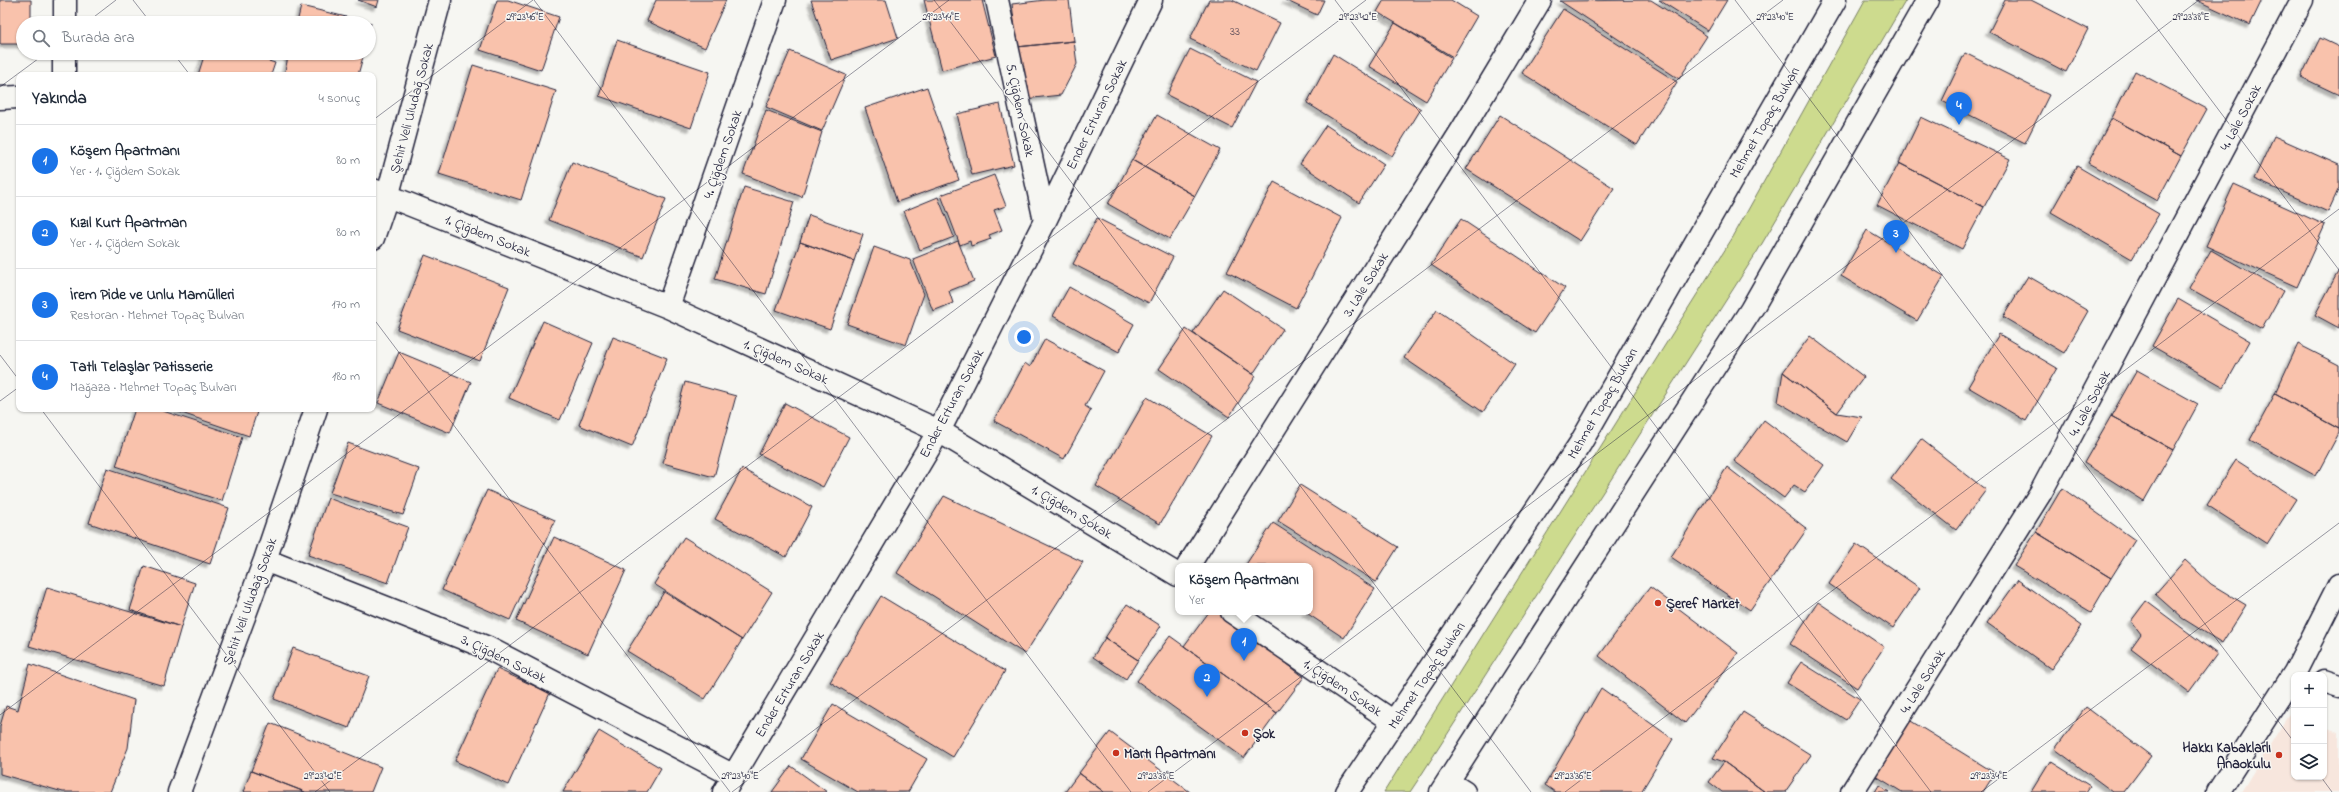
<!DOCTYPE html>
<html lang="tr">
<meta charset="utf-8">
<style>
:root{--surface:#fff;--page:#f2f2f3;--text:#1f2937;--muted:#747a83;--line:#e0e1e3;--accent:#1a73e8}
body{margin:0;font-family:"Indie Flower",sans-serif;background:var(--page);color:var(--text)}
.controls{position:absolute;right:12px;bottom:12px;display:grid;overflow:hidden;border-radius:8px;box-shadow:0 1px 3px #0004}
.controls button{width:36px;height:36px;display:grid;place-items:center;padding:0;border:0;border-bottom:1px solid var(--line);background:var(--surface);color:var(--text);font:20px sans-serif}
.you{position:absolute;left:1024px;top:337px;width:14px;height:14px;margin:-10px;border:3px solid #fff;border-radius:50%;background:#1a73e8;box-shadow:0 0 0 6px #1a73e833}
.badge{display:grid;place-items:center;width:26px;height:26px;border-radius:50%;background:var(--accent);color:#fff;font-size:13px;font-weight:700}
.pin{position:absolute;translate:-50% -33px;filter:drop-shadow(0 1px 2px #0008)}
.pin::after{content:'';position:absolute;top:21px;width:14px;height:12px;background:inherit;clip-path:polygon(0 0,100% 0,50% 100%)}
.popup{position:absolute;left:1175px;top:563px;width:138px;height:52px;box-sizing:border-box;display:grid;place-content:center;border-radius:8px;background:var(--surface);filter:drop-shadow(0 1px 3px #0005);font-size:13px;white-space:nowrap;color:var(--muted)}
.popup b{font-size:15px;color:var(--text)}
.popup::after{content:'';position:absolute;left:50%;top:100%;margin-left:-8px;border:8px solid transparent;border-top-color:var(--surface)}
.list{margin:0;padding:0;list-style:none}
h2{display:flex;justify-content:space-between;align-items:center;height:52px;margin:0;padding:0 16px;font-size:17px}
h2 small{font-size:13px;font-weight:400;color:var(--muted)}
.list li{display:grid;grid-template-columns:26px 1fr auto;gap:12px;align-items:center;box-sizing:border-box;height:72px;padding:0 16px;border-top:1px solid var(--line)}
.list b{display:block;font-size:15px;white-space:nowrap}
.list p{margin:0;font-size:13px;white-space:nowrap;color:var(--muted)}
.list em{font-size:13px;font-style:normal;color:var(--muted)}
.icon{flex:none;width:22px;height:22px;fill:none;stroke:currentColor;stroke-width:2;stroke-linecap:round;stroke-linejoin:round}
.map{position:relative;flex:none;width:2339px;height:792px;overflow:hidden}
.search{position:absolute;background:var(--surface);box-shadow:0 1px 3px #0004;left:16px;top:16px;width:360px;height:44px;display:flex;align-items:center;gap:10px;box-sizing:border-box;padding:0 14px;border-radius:22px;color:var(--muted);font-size:15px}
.panel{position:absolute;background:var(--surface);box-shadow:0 1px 3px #0004;left:16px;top:72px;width:360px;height:340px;border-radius:8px}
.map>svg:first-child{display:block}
</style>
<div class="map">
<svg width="2339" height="792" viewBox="0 0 2339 792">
<defs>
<filter id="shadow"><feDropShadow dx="-3.5" dy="3.5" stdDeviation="1" flood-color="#0004"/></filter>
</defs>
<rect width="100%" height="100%" fill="#f6f6f2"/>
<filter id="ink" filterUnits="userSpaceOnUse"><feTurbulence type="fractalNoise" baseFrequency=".025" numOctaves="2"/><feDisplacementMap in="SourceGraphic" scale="8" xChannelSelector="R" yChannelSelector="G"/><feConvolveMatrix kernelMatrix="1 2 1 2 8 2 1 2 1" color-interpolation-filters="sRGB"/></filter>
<g filter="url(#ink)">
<path fill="#f7e6dd" d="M 2289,714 L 2294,716 L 2294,777 L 2324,777 L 2324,727 L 2339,732 L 2339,792 L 2241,792 Z"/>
<path fill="#cddb8e" stroke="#787e64" d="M 1865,0 L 1906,0 L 1757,252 L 1418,780 L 1410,792 L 1384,792 L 1733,237 Z"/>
<path fill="#f9c2ac" stroke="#22223b" filter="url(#shadow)" d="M 0,0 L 31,0 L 31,23 L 23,23 L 23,44 L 0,44 Z
M 358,0 L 379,0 L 377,7 Z
M 497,0 L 508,0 L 559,17 L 541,70 L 480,50 Z
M 656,0 L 726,0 L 705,48 L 647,21 Z
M 811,0 L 886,0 L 898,38 L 831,60 Z
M 924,0 L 982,0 L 996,56 L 942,70 Z
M 1045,0 L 1069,0 L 1074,41 L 1017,47 L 1012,4 Z
M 1209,0 L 1232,0 L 1280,23 L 1256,71 L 1190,39 Z
M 1285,0 L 1324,0 L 1317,15 Z
M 1384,0 L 1451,0 L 1477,16 L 1453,57 L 1377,12 Z
M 1651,0 L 1707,36 L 1679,79 L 1560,1 Z
M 1659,0 L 1727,0 L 1708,31 Z
M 2005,0 L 2031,0 L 2088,29 L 2066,72 L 1989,32 Z
M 2196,0 L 2262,0 L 2250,25 Z
M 301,6 L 371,23 L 369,33 L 369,23 L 297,23 Z
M 1563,9 L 1677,82 L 1637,145 L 1522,73 Z
M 1395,23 L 1452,58 L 1426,101 L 1369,66 Z
M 2320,38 L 2339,47 L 2339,95 L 2301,77 Z
M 617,40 L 710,72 L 691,128 L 599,96 Z
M 1074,41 L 1077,64 L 1061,95 L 1024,99 L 1017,47 Z
M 1190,49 L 1256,82 L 1232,128 L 1167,95 Z
M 790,51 L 846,75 L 822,131 L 766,107 Z
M 205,53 L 244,53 L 275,63 L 271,75 L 198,75 Z
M 289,53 L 364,53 L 358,75 L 284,75 Z
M 1965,53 L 2049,95 L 2025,143 L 1942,101 Z
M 1333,54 L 1421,109 L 1392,156 L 1307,103 Z
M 473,65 L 556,91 L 521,200 L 439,174 Z
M 2135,71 L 2207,109 L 2181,156 L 2112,118 Z
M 927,87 L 959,180 L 897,202 L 865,108 Z
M 1000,104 L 1014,165 L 972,175 L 957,114 Z
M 766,110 L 822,132 L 802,197 L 743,174 Z
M 1157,115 L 1220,150 L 1195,196 L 1132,160 Z
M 1500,115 L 1614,188 L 1580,241 L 1466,169 Z
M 1921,117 L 2010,159 L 1984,207 L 1899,163 Z
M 2112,118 L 2181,156 L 2157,201 L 2088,163 Z
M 1326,125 L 1384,164 L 1359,203 L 1300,164 Z
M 2274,136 L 2339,165 L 2339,188 L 2328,212 L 2254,179 Z
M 1132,160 L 1195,196 L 1170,239 L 1108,204 Z
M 572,162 L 666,199 L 643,257 L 549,220 Z
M 1899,163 L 1984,207 L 1962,249 L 1877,205 Z
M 2077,166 L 2159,214 L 2132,259 L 2051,212 Z
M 994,175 L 1006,206 L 994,210 L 1002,230 L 989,235 L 991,239 L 971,246 L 970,241 L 960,245 L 941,195 Z
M 1274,182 L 1342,218 L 1296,308 L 1227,272 Z
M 2234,184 L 2325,225 L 2297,287 L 2206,246 Z
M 744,187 L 794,202 L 766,294 L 715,279 Z
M 938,197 L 954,237 L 920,250 L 904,211 Z
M 809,215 L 863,234 L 854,261 L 800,242 Z
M 1097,218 L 1173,257 L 1149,303 L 1073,264 Z
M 1461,219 L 1565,288 L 1535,333 L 1431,265 Z
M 1867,230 L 1944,276 L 1917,321 L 1841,276 Z
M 958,241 L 974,281 L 949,291 L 953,303 L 933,311 L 913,259 Z
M 800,242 L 854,261 L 830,329 L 776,310 Z
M 874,247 L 910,260 L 924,294 L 906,345 L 847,324 Z
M 2211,250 L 2283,291 L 2262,329 L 2189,288 Z
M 425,255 L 509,287 L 480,361 L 397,329 Z
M 2339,270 L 2339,328 L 2315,315 Z
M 2028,276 L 2088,311 L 2064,353 L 2003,317 Z
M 1069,287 L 1134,324 L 1119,352 L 1053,316 Z
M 1223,289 L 1283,329 L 1253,374 L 1193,333 Z
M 2178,299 L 2250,341 L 2224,387 L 2152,346 Z
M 1437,310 L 1515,364 L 1483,412 L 1404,358 Z
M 543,321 L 593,343 L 560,420 L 509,398 Z
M 1186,329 L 1256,376 L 1229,417 L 1159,369 Z
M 1999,334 L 2057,368 L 2026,421 L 1968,387 Z
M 1810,336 L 1864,377 L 1837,413 L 1783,372 Z
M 613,337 L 667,358 L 632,447 L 579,425 Z
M 1045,339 L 1104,371 L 1085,406 L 1091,410 L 1064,459 L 994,421 L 1025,363 L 1030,367 Z
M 2298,344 L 2339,365 L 2339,429 L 2275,394 Z
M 399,352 L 471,382 L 450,433 L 378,403 Z
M 2137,370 L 2198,404 L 2173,450 L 2111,416 Z
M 1783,372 L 1837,413 L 1862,417 L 1847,442 L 1778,402 Z
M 685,382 L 736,396 L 714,477 L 663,463 Z
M 2275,394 L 2339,429 L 2339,433 L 2316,476 L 2250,440 Z
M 1147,397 L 1212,436 L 1160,524 L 1096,486 Z
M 785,403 L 849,437 L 823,487 L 759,454 Z
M 135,409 L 157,409 L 242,437 L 222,501 L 116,466 Z
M 170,409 L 258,409 L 249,436 Z
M 2111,416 L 2173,450 L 2144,501 L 2084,463 Z
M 1764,420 L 1824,465 L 1805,492 L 1794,485 L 1784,498 L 1734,461 Z
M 1921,439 L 1986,490 L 1956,530 L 1891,479 Z
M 348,443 L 419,469 L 403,515 L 330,493 Z
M 2236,460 L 2296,499 L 2267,544 L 2207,505 Z
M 1727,467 L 1807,529 L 1750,610 L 1671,557 Z
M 107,468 L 229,508 L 210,564 L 89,523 Z
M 742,469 L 812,507 L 786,557 L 715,519 Z
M 1300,485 L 1398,547 L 1376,582 L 1278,521 Z
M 2062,488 L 2135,540 L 2111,578 L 2036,532 Z
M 487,490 L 555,520 L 510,620 L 442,590 Z
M 944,496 L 1083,562 L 1025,654 L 897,573 Z
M 328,498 L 408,527 L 388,583 L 308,555 Z
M 1273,523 L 1375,589 L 1344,638 L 1305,612 L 1310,612 L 1310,566 L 1245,566 Z
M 2036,532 L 2111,578 L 2091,612 L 2014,566 Z
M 554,537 L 626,570 L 588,654 L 516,621 Z
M 684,537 L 772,592 L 742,640 L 654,584 Z
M 1856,544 L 1920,588 L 1893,628 L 1829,584 Z
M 2185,560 L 2211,584 L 2246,605 L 2222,643 L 2182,618 L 2155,594 Z
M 144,566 L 195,583 L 181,627 L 130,610 Z
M 2018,580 L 2082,626 L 2051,669 L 1987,623 Z
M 47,587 L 181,627 L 164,686 L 29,646 Z
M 1650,587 L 1738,653 L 1685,723 L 1599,656 Z
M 664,592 L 742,640 L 705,699 L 627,651 Z
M 881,596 L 1005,671 L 953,757 L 830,682 Z
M 2146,601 L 2217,654 L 2189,692 L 2131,648 L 2141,634 L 2131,621 Z
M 1818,602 L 1884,647 L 1857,688 L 1790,644 Z
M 1127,604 L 1161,626 L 1138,660 L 1105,638 Z
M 1209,612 L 1220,612 L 1304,677 L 1277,713 L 1184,646 Z
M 1170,636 L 1277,713 L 1244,758 L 1137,681 Z
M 1105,638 L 1138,660 L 1126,679 L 1093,657 Z
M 293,648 L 369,676 L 349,728 L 274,699 Z
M 1801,662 L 1860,699 L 1846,720 L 1787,683 Z
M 30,664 L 134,700 L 128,748 L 110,792 L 63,792 L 0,774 L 0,726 L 6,706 L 18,710 Z
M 497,669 L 550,693 L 508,785 L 455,761 Z
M 1601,688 L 1673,739 L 1641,792 L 1555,792 L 1545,785 Z
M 833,704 L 927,759 L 908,792 L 858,792 L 801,759 Z
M 2086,707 L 2151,756 L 2124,792 L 2113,792 L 2055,749 Z
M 1743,712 L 1811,755 L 1785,792 L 1765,792 L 1724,762 L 1713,758 Z
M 1906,718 L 1995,773 L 1983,792 L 1902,792 L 1871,773 Z
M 270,723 L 381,767 L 371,792 L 305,792 L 251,771 Z
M 599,731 L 661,768 L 647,792 L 563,792 Z
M 1110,732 L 1190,792 L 1104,792 L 1079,773 Z
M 2050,761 L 2090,786 L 2086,792 L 2031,792 Z
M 1724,762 L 1765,792 L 1722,792 L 1709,782 Z
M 791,766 L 827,792 L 772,792 Z
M 251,771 L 305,792 L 243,792 Z
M 1079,773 L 1104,792 L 1065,792 Z
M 1879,785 L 1889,792 L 1875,792 Z"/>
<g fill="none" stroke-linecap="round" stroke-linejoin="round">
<g stroke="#22223b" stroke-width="25">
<path id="minor" d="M 997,0 L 1045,221
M 65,23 L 65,0
M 64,75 L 64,53
M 0,98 L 19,97
M 373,190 L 668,307 L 939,431 L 1178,575
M 373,238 L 388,194 L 440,0
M 668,307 L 775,0
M 265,560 L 488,648 L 734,776
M 1188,566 L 1462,130 L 1540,0
M 1232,612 L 1394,722
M 2324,681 L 2339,686
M 1448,782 L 1464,792
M 179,792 L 265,560 L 316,409
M 724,792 L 939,431 L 1045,221 L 1151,0
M 1852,792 L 2041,492 L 2302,0
M 2218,792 L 2295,672 L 2339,585"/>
</g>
<g stroke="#22223b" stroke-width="25">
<path id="secondary" d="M 1347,792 L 1580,444 L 1835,0
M 1441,792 L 1751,310 L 1928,0"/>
</g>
<use href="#minor" stroke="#f6f6f2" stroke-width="22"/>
<use href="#secondary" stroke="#f6f6f2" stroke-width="22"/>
</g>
</g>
<path fill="none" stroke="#22223b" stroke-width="1" stroke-opacity="0.45" d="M 133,0 L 151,23M 534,0 L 1131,792M 934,0 L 1531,792M 1335,0 L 1931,792M 1735,0 L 2294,742M 2136,0 L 2339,270M 86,23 L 116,0M 173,53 L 190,75M 0,87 L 46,53M 373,120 L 533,0M 373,318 L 730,792M 0,355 L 19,380M 0,401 L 19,387M 41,409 L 330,792M 0,715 L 949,0M 2321,777 L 2332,792M 315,792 L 1366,0M 732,792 L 1783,0M 1148,792 L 2199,0M 1565,792 L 2339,209M 1981,792 L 2339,523"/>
<g fill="#c8321e" stroke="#f6f6f2" stroke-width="1.5">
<circle cx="1658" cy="603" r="4"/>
<circle cx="1245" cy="733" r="4"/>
<circle cx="1116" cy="753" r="4"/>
<circle cx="2279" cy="755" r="4"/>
</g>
<g text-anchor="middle" stroke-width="3" stroke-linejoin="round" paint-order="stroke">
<g font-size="12" fill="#584a57">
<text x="1235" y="35">33</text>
</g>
<g font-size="14" fill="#22223b" stroke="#f6f6f2">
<text transform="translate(411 108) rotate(-75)" y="5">Şehit Veli Uludağ Sokak</text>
<text transform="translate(1021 110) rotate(78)" y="5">5. Çiğdem Sokak</text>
<text transform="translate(1096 114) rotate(-64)" y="5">Ender Erturan Sokak</text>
<text transform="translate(2240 117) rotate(-62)" y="5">4. Lale Sokak</text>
<text transform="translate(1764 122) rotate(-60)" y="5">Mehmet Topaç Bulvarı</text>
<text transform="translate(722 154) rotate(-71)" y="5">4. Çiğdem Sokak</text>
<text transform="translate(488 235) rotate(22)" y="5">1. Çiğdem Sokak</text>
<text transform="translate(1365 284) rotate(-58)" y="5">3. Lale Sokak</text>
<text transform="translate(786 361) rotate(24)" y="5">1. Çiğdem Sokak</text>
<text transform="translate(951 403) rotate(-62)" y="5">Ender Erturan Sokak</text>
<text transform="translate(1602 403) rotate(-60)" y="5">Mehmet Topaç Bulvarı</text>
<text transform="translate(2089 403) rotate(-62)" y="5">4. Lale Sokak</text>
<text transform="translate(1072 511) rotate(31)" y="5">1. Çiğdem Sokak</text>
<text transform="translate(249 601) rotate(-70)" y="5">Şehit Veli Uludağ Sokak</text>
<text transform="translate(504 658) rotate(26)" y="5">3. Çiğdem Sokak</text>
<text transform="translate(1426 675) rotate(-56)" y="5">Mehmet Topaç Bulvarı</text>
<text transform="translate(1922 681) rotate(-58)" y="5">4. Lale Sokak</text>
<text transform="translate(789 684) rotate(-59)" y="5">Ender Erturan Sokak</text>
<text transform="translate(1343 687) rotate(34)" y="5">1. Çiğdem Sokak</text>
</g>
<g font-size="14" font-weight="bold" fill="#22223b" stroke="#f6f6f2" text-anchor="start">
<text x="1666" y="608">Şeref Market</text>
<text x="1253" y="738">Şok</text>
<text x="2271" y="752" text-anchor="end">Hakkı Kabaklarlı<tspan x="2271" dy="16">Anaokulu</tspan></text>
<text x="1124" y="758">Martı Apartmanı</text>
</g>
</g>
<g font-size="10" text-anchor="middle" fill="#22223b" stroke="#f6f6f2" stroke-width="3" stroke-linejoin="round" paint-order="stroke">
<text x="525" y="20">29°23'46"E</text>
<text x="941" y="20">29°23'44"E</text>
<text x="1358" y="20">29°23'42"E</text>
<text x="2191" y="20">29°23'38"E</text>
<text x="1775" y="20">29°23'40"E</text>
<text x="323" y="779">29°23'42"E</text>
<text x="740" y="779">29°23'40"E</text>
<text x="1156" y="779">29°23'38"E</text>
<text x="1573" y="779">29°23'36"E</text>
<text x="1989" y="779">29°23'34"E</text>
</g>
</svg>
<div class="controls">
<button>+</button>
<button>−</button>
<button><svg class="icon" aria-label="layers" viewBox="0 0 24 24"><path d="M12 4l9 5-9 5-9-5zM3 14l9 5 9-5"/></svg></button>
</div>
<div class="you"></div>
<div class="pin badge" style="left:1244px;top:661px">1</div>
<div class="popup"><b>Köşem Apartmanı</b>Yer</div>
<div class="pin badge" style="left:1207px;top:697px">2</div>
<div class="pin badge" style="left:1896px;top:253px">3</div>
<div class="pin badge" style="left:1959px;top:125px">4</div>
<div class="search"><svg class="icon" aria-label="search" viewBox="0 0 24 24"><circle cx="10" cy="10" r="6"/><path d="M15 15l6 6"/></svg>Burada ara</div>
<section class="panel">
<h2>Yakında<small>4 sonuç</small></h2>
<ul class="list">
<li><span class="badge">1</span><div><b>Köşem Apartmanı</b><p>Yer · 1. Çiğdem Sokak</p></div><em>80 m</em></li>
<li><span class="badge">2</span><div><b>Kızıl Kurt Apartman</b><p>Yer · 1. Çiğdem Sokak</p></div><em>80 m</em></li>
<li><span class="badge">3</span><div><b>İrem Pide ve Unlu Mamülleri</b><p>Restoran · Mehmet Topaç Bulvarı</p></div><em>170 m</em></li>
<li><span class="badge">4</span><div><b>Tatlı Telaşlar Patisserie</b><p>Mağaza · Mehmet Topaç Bulvarı</p></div><em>180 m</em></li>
</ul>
</section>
</div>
